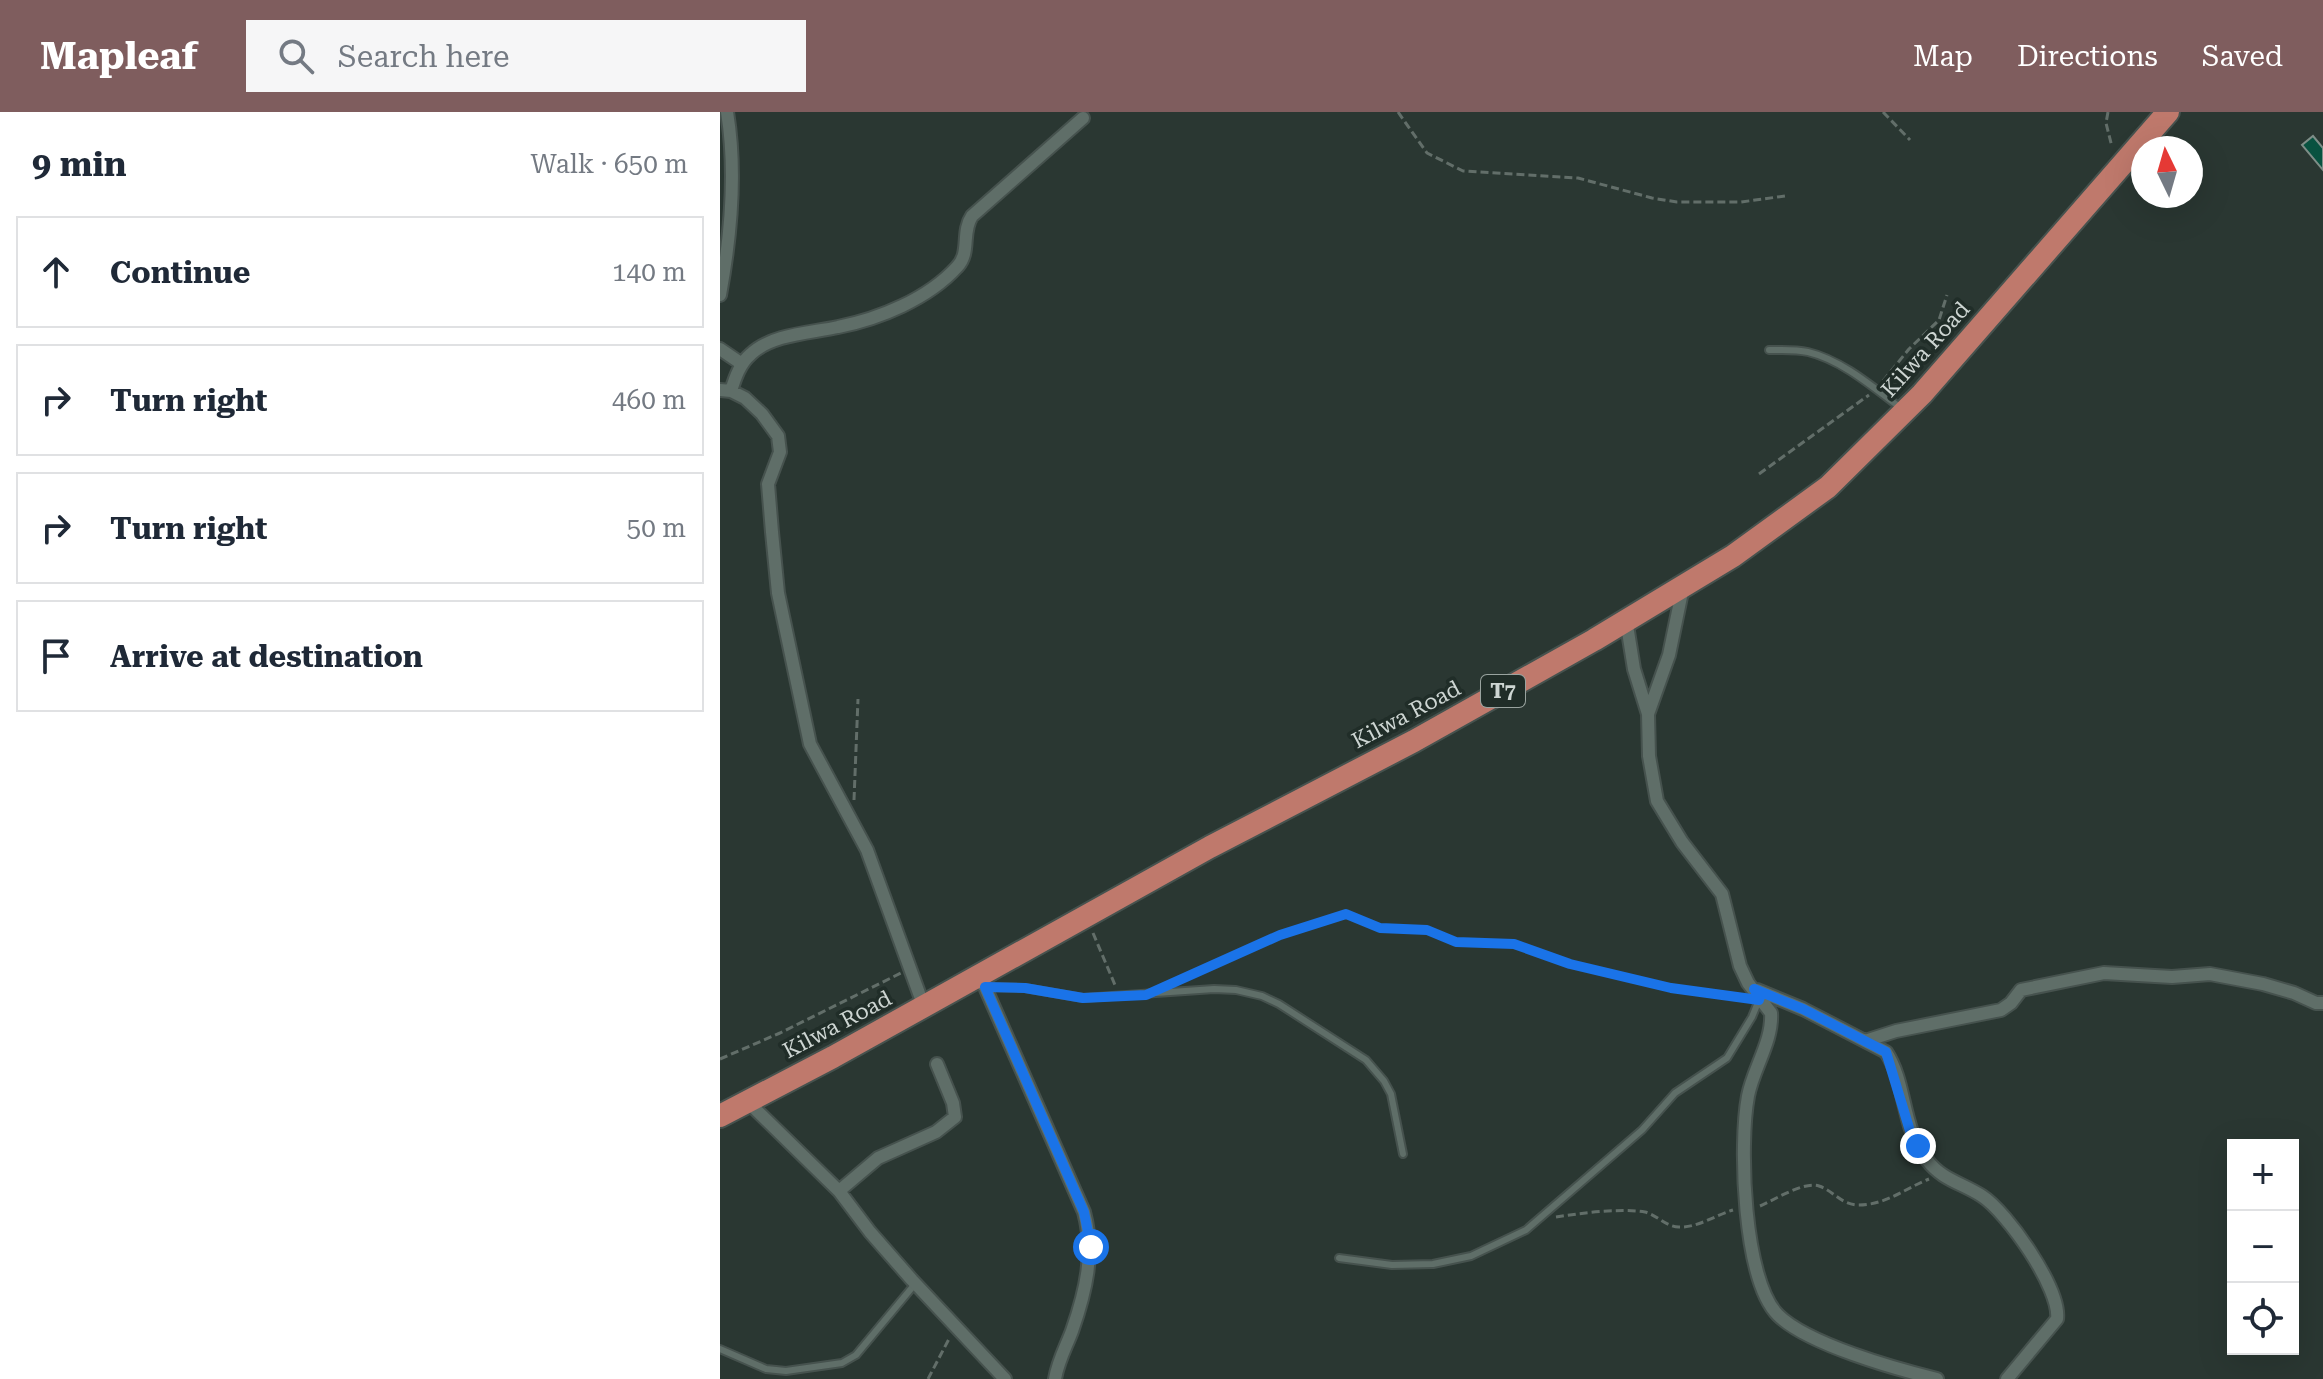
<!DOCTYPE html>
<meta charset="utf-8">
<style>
:root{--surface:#fff;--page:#f6f6f7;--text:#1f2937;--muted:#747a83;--line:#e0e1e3;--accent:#7f5d5e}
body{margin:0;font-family:"Roboto Serif",serif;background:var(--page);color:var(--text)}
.controls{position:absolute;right:24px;bottom:24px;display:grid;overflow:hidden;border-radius:0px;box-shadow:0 8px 32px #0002}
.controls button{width:72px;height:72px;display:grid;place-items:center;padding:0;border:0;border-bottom:2px solid var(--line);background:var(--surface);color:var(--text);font:40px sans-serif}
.compass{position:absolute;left:1411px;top:24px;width:72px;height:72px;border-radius:50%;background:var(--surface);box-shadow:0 8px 32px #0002;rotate:355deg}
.stop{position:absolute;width:24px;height:24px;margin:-18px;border:6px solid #1a73e8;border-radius:50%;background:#fff}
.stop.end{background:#1a73e8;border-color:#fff;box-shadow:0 2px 8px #0008}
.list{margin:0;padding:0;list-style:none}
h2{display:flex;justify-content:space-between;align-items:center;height:104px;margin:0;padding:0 32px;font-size:34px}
h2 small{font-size:26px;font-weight:400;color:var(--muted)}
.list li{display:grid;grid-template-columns:52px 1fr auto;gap:24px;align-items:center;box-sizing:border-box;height:112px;margin:0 16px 16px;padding:0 16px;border:2px solid var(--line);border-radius:0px}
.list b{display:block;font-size:30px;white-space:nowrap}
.list em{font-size:26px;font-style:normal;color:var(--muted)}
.icon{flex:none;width:44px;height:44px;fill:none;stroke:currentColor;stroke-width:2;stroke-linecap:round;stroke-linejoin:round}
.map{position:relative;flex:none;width:1603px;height:1267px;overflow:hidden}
header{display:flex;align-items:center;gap:48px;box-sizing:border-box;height:112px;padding:0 40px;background:var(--accent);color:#fff}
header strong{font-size:38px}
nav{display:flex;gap:44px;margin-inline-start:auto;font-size:28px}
.search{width:560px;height:72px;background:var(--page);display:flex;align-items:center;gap:20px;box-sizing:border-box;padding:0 28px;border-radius:0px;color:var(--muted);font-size:30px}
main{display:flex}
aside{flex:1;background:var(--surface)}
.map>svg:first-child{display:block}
</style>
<header>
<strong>Mapleaf</strong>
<div class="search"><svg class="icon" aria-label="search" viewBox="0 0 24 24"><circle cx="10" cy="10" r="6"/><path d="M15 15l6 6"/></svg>Search here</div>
<nav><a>Map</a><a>Directions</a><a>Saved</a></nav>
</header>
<main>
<aside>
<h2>9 min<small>Walk · 650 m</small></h2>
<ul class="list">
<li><svg class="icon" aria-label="ahead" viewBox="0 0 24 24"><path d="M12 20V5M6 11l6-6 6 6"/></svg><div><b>Continue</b></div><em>140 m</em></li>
<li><svg class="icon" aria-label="right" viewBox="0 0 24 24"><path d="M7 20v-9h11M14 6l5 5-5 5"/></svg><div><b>Turn right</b></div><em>460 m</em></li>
<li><svg class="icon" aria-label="right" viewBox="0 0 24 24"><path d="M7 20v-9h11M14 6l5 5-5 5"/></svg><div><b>Turn right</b></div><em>50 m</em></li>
<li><svg class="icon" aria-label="arrive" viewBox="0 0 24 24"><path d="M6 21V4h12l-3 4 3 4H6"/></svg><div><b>Arrive at destination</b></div></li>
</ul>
</aside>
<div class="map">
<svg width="1603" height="1267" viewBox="0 0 1603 1267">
<rect width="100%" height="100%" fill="#2a3732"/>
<path fill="#085240" stroke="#7e8e88" stroke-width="2" d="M 1593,24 L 1603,36 L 1603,58 L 1582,33 Z"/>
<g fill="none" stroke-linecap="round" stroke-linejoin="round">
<g stroke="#46524e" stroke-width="10">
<path id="service" d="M 1049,238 C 1062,238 1075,237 1088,240 C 1122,248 1154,276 1182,297
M 265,875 L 305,876 L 363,886 L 494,877 L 516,878 L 542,884 L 559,892 L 646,948 L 664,969 L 671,982 L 683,1042
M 619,1146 L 672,1153 L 713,1152 L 751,1144 L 806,1118 L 922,1018 L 955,981 L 1007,946 L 1032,905 L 1039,888
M 0,1237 L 46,1257 L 66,1259 L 122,1251 L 136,1243 L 195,1172"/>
</g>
<g stroke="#46524e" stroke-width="16">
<path id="minor" d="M 0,183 C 11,123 17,60 7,0
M 0,237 L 22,252
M 0,278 L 11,279 L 25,286 L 42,302 L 58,324 L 60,340 L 48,372 L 52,420 L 58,481 L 90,632 L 147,738 L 204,895
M 11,279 C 15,266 20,251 31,242 C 52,222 91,221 118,215 C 159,207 208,187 237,155 C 251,141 241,120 252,104 L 363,6
M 906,507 L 914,557 L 928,602 L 929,644 L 937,689 L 962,730 L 1002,782 L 1020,854 L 1028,871 L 1051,901 C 1053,929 1033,957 1028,984 C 1019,1032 1023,1168 1058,1203 C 1087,1232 1176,1257 1217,1267
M 928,602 L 949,543 L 963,475
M 256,865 L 265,875 L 364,1100 C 375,1141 366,1179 352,1219 C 346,1235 338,1249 335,1267
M 1037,878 L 1083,897 L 1166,940 C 1187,972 1181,1015 1207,1048 C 1222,1068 1242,1071 1262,1084 C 1287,1100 1341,1177 1337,1207 L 1287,1267
M 1145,929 L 1176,919 L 1281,898 L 1291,891 L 1301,878 L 1384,861 L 1452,865 L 1490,862 L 1543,872 L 1574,881 L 1596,891 L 1603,891
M 27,989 L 119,1079 L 150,1120 L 192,1168 L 285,1267
M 119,1079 L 158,1046 L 216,1020 L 235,1005 L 233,991 L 217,952"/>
</g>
<g stroke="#46524e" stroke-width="26">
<path id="trunk" d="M 0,1004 L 113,945 L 490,735 L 694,629 L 874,528 L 1013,444 L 1108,375 L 1202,282 L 1448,0"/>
</g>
<path stroke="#626e69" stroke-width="3" stroke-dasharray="8 4" stroke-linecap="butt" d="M 678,0 L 707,41 L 743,59 L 858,66 L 932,86 L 957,90 L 1021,90 L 1065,84
M 1163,0 L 1190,28
M 1388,0 L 1386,11 L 1392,35
M 1163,269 L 1189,237 L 1219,208 L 1227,183
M 1039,362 L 1149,283
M 134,688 L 138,587
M 373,821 L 395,873
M 459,868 L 560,823 L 600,808 L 626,802 L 660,816 L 707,818 L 742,831 L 788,831 L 874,859 L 951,876 L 1025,887
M 0,947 L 60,921 L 181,861
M 1040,1094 C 1054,1088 1084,1069 1099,1074 C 1114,1079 1120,1092 1138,1093 C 1166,1093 1184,1077 1209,1067
M 836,1105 C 862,1101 899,1096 925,1100 C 937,1103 946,1115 959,1115 C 977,1116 996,1103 1013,1098
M 208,1267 L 230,1225"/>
<use href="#service" stroke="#5f6e68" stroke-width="6"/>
<use href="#minor" stroke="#5f6e68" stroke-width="12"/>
<use href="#trunk" stroke="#bf796c" stroke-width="22"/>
</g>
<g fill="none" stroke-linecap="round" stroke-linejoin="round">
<path stroke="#1a73e8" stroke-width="10" d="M 371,1135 L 364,1100 L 265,875 L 305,876 L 363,886 L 426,883 L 560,823 L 626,802 L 660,816 L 707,818 L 736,830 L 794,832 L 850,852 L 951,876 L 1039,888 L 1040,885 L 1034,877 L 1083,897 L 1166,940 L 1190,1019 L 1198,1034"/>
</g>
<g text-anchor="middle" stroke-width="7" stroke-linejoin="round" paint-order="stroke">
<rect fill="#202d28" stroke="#99a39f" stroke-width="2" x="761" y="563" width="44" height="32" rx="6"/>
<g font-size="20" font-weight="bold" fill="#cdd5d2">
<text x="783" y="586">T7</text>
</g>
<g font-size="22" fill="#cdd5d2" stroke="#202d28">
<text transform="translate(1205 237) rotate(-48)" y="8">Kilwa Road</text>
<text transform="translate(686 602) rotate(-28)" y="8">Kilwa Road</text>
<text transform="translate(117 912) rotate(-28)" y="8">Kilwa Road</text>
</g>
</g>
</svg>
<div class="controls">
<button>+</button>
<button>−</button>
<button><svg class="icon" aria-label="locate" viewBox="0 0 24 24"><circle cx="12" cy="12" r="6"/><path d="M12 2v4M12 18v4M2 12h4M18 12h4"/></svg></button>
</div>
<svg class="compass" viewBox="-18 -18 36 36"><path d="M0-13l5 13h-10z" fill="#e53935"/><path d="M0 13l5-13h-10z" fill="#747a83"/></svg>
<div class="stop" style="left:371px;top:1135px"></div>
<div class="stop end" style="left:1198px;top:1034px"></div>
</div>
</main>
